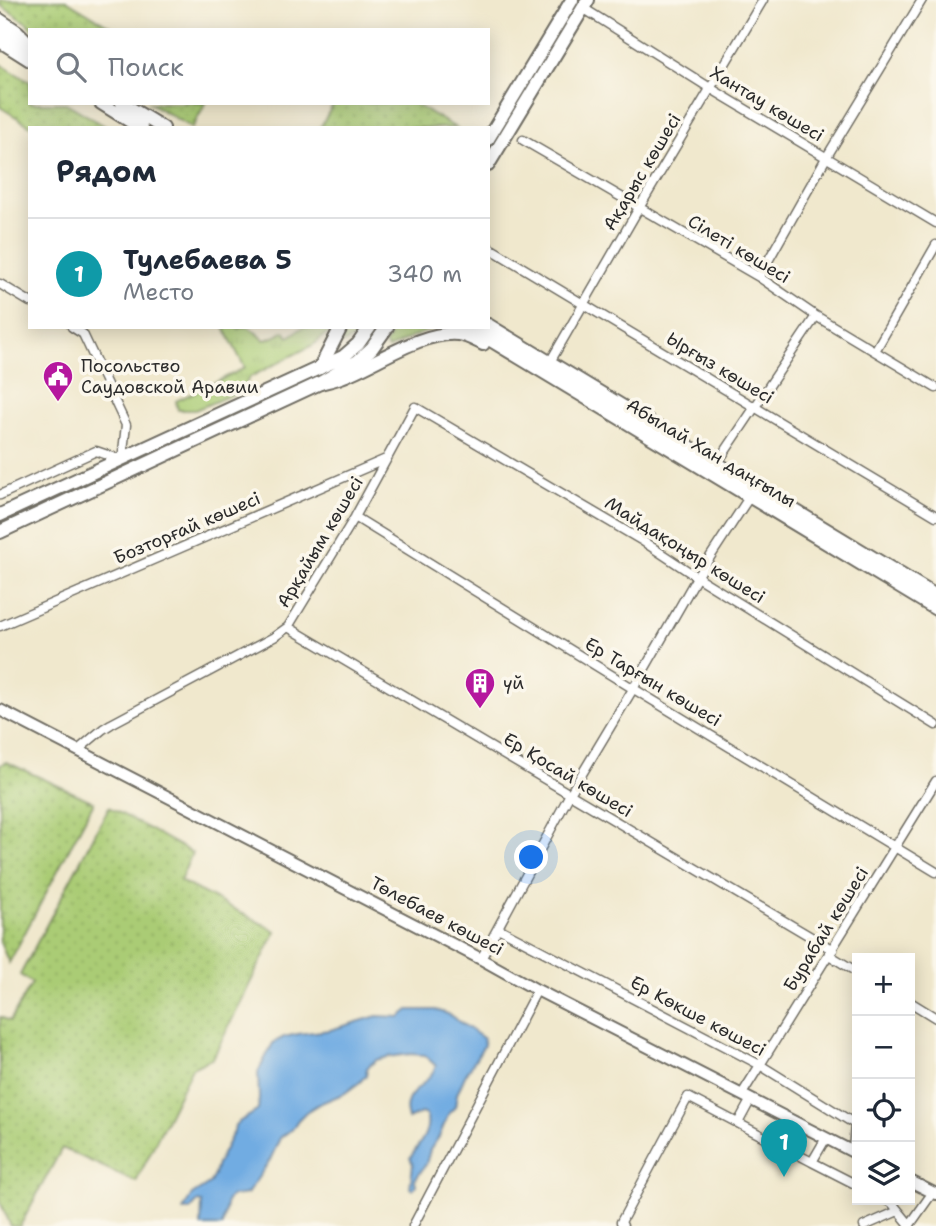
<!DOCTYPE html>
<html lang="ru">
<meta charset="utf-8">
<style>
:root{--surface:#fff;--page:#f2f2f3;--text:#1f2937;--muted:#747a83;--line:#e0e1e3;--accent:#db2777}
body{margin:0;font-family:"Shantell Sans",sans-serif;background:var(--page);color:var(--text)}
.controls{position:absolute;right:21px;bottom:21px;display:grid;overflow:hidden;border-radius:0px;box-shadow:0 4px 18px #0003}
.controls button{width:63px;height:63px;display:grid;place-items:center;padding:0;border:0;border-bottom:2px solid var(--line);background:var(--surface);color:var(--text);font:35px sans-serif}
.you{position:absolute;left:532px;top:858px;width:24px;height:24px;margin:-18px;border:5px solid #fff;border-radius:50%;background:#1a73e8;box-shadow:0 0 0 10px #1a73e833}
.badge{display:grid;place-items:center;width:46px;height:46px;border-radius:50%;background:var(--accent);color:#fff;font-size:23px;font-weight:700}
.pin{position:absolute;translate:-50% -58px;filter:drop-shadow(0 2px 4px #0008)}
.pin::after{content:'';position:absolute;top:37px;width:24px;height:21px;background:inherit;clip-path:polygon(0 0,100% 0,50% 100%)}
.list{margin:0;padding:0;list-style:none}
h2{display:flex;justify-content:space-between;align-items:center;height:91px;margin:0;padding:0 28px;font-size:30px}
h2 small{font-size:23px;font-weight:400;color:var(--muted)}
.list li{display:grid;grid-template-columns:46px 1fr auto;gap:21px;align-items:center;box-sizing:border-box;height:112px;padding:0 28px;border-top:2px solid var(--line)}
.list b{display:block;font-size:26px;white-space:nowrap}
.list p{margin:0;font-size:23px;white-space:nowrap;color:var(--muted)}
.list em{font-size:23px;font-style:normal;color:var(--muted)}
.icon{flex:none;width:38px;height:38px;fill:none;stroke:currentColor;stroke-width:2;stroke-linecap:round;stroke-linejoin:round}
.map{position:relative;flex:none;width:936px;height:1226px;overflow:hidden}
.search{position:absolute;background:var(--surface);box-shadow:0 4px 18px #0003;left:28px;top:28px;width:462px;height:77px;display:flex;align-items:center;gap:18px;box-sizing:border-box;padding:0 24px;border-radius:0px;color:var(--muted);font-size:26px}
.panel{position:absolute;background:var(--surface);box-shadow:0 4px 18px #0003;left:28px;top:126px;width:462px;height:203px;border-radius:0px}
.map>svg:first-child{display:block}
</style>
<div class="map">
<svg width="936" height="1226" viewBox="0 0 936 1226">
<defs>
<pattern id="grass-tufts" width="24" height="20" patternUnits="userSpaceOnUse" patternTransform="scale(1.75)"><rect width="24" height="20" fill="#aacc74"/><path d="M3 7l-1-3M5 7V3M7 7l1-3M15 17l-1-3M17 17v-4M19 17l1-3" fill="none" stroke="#92af65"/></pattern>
<pattern id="park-dots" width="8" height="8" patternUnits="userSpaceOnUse" patternTransform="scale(1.75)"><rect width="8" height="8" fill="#aacc74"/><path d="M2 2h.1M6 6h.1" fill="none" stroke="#92af65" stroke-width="1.8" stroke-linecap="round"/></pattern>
</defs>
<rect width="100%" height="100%" fill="#fbf7ec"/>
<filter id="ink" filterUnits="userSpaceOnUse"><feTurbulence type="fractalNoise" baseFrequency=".0143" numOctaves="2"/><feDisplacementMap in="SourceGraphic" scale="14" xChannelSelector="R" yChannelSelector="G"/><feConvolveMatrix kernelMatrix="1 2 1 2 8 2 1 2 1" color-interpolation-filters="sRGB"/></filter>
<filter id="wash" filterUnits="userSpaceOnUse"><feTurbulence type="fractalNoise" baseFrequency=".00686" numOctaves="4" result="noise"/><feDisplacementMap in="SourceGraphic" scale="28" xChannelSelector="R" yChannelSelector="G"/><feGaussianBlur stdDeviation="1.57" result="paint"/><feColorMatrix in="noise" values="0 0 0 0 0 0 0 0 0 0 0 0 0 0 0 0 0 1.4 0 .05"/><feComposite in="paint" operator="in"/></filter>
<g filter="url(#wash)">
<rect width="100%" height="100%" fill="#f0e8cd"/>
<path fill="url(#grass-tufts)" stroke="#6a7c50" stroke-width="2" d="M 224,327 L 236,327 L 239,329 L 241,327 L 249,327 L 265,340 L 276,336 L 284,331 L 289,337 L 303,327 L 333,327 L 332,330 L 313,345 L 250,377 L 241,391 L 195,410 L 178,410 L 176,401 L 245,368 Z
M 346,327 L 361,327 L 356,337 L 345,343 L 339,342 Z
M 395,327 L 460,327 L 464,330 C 437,322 412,337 388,349 L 385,344 Z"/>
<path fill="url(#park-dots)" stroke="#6a7c50" stroke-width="2" d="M 0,0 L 66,0 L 116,30 L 33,30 L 27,23 L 0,5 Z
M 0,64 L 30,82 L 30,103 L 66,103 L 108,128 L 34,128 L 0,107 Z
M 150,103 L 206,103 L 192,128 Z
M 334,103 L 413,103 L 456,128 L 320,128 Z
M 6,762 L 94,802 L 9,963 L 0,942 L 0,765 Z
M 109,807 L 192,853 L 180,881 L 276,931 L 213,1058 L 192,1068 L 136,1182 L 62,1148 L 20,1226 L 11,1226 L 0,1202 L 0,1017 L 10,1021 L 32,983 L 20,975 Z"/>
<path fill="#71ace2" stroke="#4e6c86" stroke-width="2" d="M 409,1010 L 436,1010 L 448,1014 L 483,1038 L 484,1045 L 465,1076 L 457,1094 L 455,1107 L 449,1113 L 439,1137 L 430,1150 L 426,1164 L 415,1180 L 416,1185 L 413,1189 L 410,1188 L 413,1164 L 410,1158 C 418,1145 432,1131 426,1115 L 421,1113 L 408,1119 C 399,1091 427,1089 436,1066 L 424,1055 L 410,1054 L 388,1057 L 376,1060 L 367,1068 L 366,1075 L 360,1082 L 345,1093 L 319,1104 L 306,1112 L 298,1120 L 292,1129 L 280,1138 L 270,1160 L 247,1194 L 233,1196 L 227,1200 L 222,1226 L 201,1226 L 202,1203 L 197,1202 L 190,1210 L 183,1210 L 192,1195 L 209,1184 L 214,1175 L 217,1164 L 234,1131 L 235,1125 C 242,1119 250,1116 258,1110 L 259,1098 L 258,1072 L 273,1043 L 284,1037 L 298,1034 L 330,1030 L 377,1016 L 400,1017 Z"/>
</g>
<g filter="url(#ink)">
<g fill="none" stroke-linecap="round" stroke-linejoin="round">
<g stroke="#706d64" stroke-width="11">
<path id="minor" d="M 583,8 L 710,88 L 936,223
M 523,140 L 759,277 L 816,316 L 936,388
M 488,247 L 936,516
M 759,277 L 826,158 L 922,0
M 0,284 L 30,302
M 875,351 L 936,245
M 550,362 L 639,208 L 763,0
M 716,465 L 816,316
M 0,495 L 96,451 L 122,460 L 126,425 L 83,334 L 72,327
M 355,517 L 629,686 L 936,872
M 0,626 L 386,459
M 288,627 L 833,950
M 78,750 L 103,729 L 111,724 L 274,637 L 288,627 L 355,517 L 415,407 L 641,540 L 697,577 L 936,725
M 498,928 L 760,1065 L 855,1124 L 853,1151
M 829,955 L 857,972
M 481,959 L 570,794 L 633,689 L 697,577 L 750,496
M 910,1002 L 936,1018
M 742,1094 L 936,781
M 738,1123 L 751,1099
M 812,1162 L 857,1185
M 886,1200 L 892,1203 L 910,1225
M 413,1226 L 537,990
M 623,1226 L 621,1222 L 688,1097 L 812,1162 L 826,1138
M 864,1226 L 898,1211
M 909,1226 L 933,1192"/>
</g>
<g stroke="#706d64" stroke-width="14">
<path id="tertiary" d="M 0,19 L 18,31 L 28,41
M 0,710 L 481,959 L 537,990 L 857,1154
M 910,1181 L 936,1194"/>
</g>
<g stroke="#706d64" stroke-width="16">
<path id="secondary" d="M 488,139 L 572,0
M 488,165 L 588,0
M 0,515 L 343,357 L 358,344 L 370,327
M 0,532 L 320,383 L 358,361 L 372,348 L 387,327"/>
</g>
<g stroke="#706d64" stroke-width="16">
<path id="primary" d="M 0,28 L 30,46
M 0,41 L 30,60
M 101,103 L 141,128
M 122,103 L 163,128
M 488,325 L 936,596
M 469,327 L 936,609
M 320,368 L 341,327
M 320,383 C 327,381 334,380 341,377 C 374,365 423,330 458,334 C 467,335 475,340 483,344"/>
</g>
<use href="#minor" stroke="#fff" stroke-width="8"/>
<use href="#tertiary" stroke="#fff" stroke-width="10"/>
<use href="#secondary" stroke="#fff" stroke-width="12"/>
<use href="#primary" stroke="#fff" stroke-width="12"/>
</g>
</g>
<defs>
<g id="civic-pin" transform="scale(1.575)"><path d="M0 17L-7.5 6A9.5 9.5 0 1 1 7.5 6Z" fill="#b5179e" stroke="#fbf7ec"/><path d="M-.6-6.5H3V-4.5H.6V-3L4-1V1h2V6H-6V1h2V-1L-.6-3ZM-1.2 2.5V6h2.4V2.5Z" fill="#fff"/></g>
<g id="building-pin" transform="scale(1.575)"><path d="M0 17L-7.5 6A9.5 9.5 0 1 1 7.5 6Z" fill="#b5179e" stroke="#fbf7ec"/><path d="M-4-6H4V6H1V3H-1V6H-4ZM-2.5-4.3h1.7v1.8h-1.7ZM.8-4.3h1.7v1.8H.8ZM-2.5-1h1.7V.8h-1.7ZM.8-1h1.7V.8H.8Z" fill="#fff"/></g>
</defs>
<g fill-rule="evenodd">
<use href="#civic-pin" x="58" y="376"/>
<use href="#building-pin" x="480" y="683"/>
</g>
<g text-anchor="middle" stroke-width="7" stroke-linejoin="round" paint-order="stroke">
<g font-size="18" fill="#2b2b2b" stroke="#fbf7ec">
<text transform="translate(767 104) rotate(31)" y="6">Хантау көшесі</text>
<text transform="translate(642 172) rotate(-59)" y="6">Ақарыс көшесі</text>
<text transform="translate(739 249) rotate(31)" y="6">Сілеті көшесі</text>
<text transform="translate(720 368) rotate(31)" y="6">Ырғыз көшесі</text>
<text transform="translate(711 453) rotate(31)" y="6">Абылай Хан даңғылы</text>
<text transform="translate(187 528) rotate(-23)" y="6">Бозторғай көшесі</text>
<text transform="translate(320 542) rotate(-59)" y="6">Арқайым көшесі</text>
<text transform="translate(685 550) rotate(32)" y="6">Майдақоңыр көшесі</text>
<text transform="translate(653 682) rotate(31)" y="6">Ер Тарғын көшесі</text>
<text transform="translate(568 775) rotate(31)" y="6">Ер Қосай көшесі</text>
<text transform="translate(437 916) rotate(28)" y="6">Төлебаев көшесі</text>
<text transform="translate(826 929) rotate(-58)" y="6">Бурабай көшесі</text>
<text transform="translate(698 1016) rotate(28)" y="6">Ер Көкше көшесі</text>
</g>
<g font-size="18" fill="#2b2b2b" stroke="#fbf7ec" text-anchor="start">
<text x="81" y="372">Посольство<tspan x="81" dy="21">Саудовской Аравии</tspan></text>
<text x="503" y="689">үй</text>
</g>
</g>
</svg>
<div class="controls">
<button>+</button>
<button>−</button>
<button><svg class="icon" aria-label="locate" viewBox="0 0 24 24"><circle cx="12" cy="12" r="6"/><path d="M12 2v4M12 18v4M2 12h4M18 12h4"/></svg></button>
<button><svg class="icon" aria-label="layers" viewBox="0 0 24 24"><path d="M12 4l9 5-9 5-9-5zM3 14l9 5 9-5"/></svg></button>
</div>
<div class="you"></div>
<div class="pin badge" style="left:784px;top:1177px;background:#0f9aa8">1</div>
<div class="search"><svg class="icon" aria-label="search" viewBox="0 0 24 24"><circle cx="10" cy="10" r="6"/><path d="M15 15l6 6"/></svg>Поиск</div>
<section class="panel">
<h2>Рядом<small></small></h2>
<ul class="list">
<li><span class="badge" style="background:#0f9aa8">1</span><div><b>Тулебаева 5</b><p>Место</p></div><em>340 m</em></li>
</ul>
</section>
</div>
